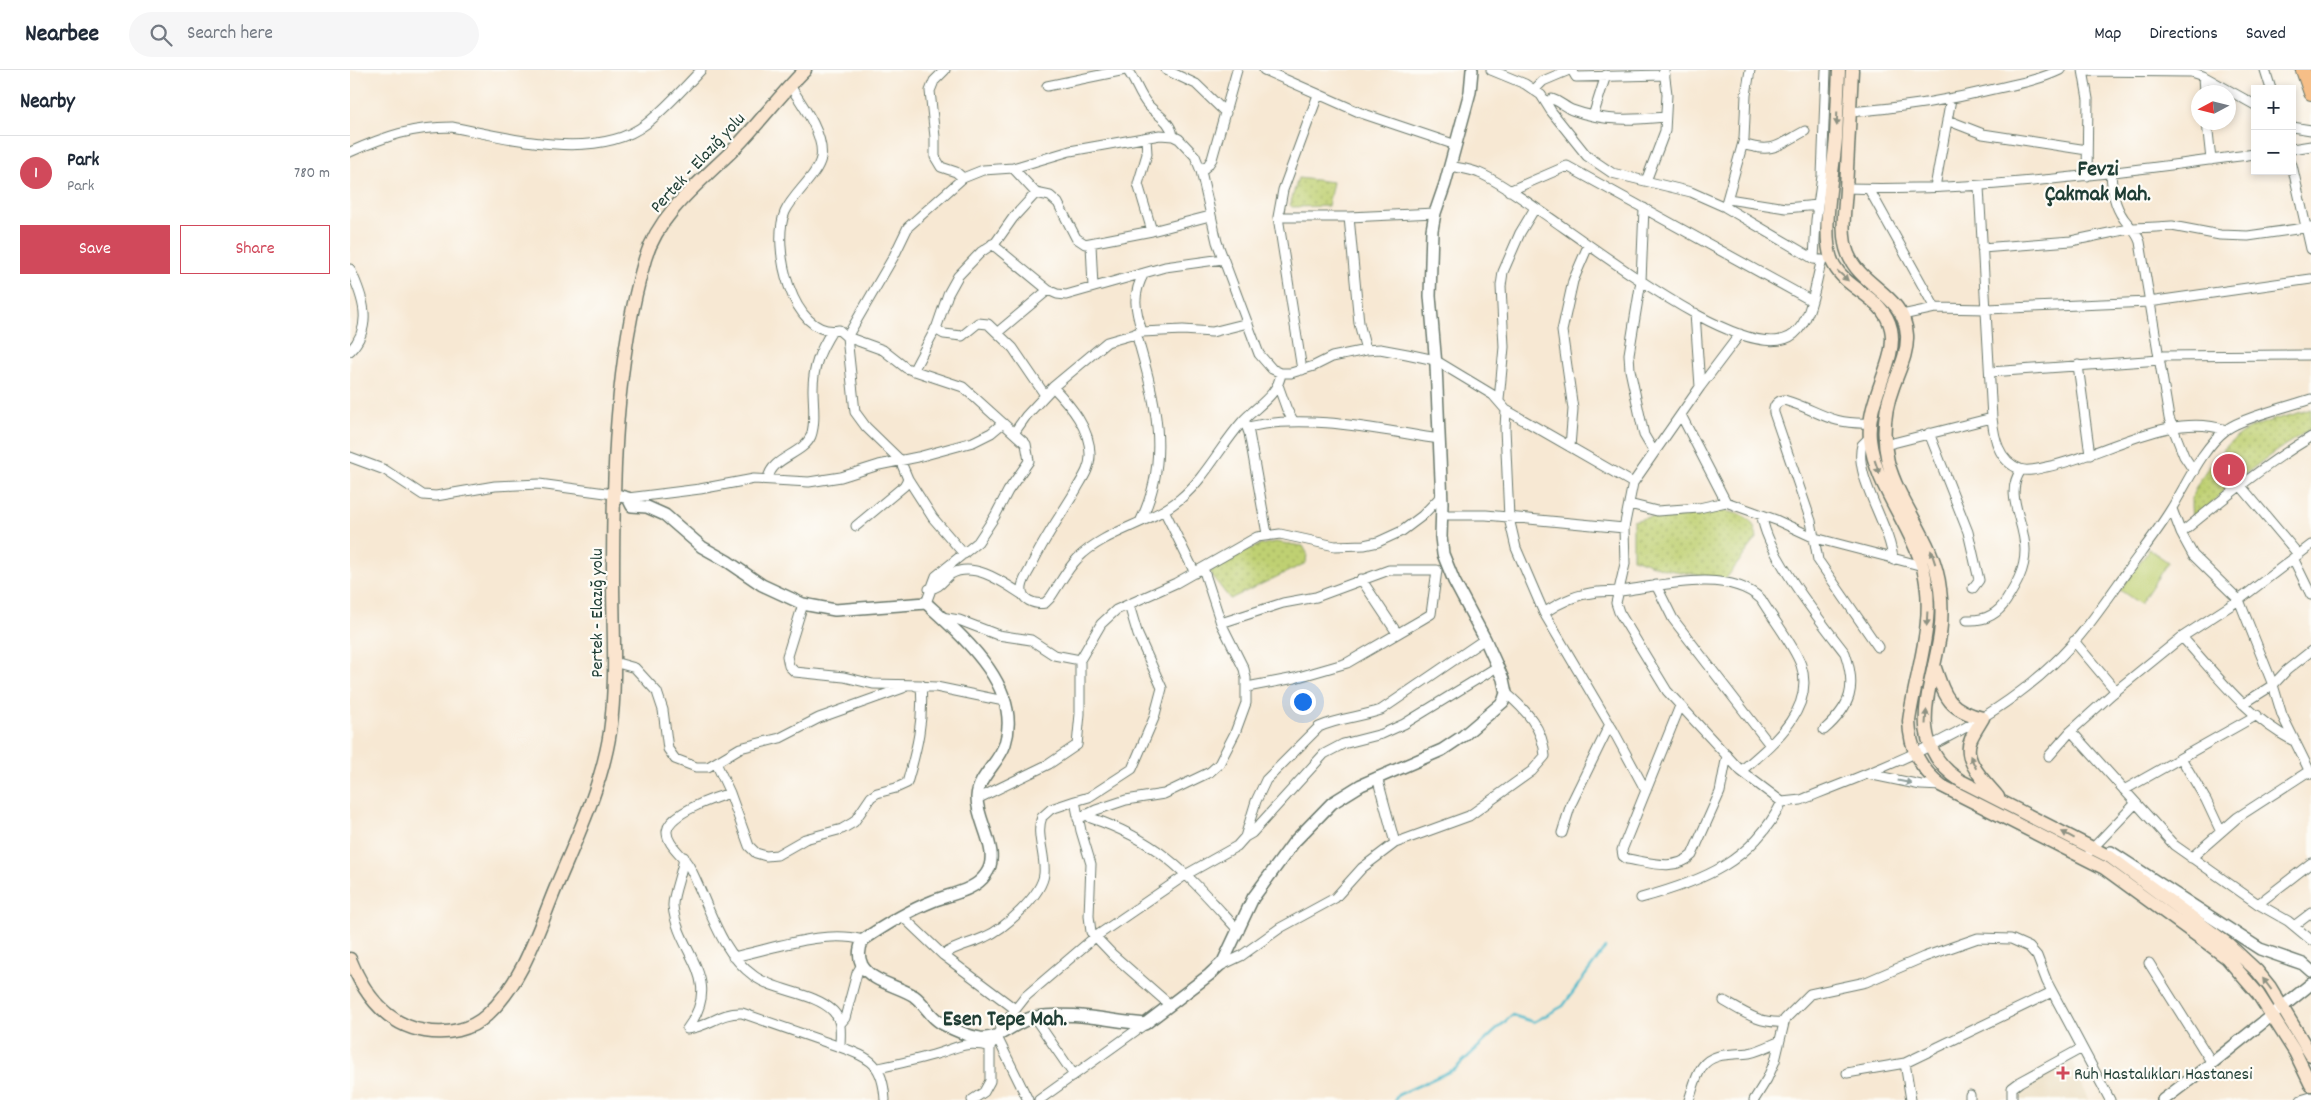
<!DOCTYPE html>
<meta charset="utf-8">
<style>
:root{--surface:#fff;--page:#f6f6f7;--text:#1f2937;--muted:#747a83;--line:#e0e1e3;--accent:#d1495b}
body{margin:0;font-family:Dekko,sans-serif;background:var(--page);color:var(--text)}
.controls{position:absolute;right:15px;top:15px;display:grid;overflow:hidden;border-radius:0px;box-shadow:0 2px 8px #0003}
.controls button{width:45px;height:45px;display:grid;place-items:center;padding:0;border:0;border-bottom:1px solid var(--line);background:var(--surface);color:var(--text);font:25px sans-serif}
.compass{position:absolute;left:1841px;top:15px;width:45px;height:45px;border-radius:50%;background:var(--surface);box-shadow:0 2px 8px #0003;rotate:263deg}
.you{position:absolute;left:952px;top:631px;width:18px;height:18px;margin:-12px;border:4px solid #fff;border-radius:50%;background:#1a73e8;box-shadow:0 0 0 8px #1a73e833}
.badge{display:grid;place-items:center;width:32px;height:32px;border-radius:50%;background:var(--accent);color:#fff;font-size:16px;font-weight:700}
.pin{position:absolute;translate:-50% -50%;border:2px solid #fff;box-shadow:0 1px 5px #0006}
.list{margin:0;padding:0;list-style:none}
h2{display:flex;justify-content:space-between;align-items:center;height:65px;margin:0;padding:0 20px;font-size:21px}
h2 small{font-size:16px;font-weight:400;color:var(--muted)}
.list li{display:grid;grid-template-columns:32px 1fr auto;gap:15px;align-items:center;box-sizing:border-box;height:75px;padding:0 20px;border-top:1px solid var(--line)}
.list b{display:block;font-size:19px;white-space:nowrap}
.list p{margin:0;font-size:16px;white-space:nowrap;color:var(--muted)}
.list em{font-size:16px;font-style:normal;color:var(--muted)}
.actions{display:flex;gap:10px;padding:15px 20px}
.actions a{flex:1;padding:11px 0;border:1px solid var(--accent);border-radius:0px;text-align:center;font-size:18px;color:var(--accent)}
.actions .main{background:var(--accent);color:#fff}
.icon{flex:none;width:28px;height:28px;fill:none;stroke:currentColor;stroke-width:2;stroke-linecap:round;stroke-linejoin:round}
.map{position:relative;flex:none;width:1961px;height:1030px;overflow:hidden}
header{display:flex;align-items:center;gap:30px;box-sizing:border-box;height:70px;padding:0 25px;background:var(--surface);border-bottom:1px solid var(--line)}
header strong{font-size:24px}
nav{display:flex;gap:28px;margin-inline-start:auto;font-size:18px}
.search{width:350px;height:45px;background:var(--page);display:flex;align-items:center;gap:12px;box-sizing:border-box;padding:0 18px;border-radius:28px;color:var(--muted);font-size:19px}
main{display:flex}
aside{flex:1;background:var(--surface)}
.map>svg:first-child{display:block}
</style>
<header>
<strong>Nearbee</strong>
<div class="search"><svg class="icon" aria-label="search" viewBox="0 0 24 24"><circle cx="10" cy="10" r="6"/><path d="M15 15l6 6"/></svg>Search here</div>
<nav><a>Map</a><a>Directions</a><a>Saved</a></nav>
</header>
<main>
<aside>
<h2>Nearby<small></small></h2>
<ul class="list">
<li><span class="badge">1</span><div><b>Park</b><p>Park</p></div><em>780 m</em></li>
</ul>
<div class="actions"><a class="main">Save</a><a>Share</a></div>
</aside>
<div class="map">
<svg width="1961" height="1030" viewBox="0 0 1961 1030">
<defs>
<pattern id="park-dots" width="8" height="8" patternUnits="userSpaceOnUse" patternTransform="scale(1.25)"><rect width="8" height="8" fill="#bfd072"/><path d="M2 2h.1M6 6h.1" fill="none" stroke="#9baa5e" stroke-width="1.8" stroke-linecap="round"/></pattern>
</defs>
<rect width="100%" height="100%" fill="#fdfcf7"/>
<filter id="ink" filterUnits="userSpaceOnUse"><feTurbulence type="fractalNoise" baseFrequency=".02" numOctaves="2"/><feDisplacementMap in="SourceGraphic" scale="10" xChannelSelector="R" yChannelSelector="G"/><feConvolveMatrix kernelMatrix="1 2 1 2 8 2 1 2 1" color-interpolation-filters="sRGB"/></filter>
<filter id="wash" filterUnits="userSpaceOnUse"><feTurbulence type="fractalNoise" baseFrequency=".0096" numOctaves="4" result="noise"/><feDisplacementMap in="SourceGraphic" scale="20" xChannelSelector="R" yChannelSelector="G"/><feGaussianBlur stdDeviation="1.12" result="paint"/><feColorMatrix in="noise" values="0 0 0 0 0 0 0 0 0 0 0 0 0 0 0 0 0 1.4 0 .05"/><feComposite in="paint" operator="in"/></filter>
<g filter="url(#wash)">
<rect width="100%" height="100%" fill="#f7e8d3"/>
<path fill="#e9d9ba" d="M 1723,991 L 1738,1030 L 1670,1030 L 1674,1015 Z"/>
<path fill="url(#park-dots)" stroke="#6f8653" d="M 948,108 L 983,112 L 978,136 L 942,137 L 940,135 Z
M 1961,339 L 1961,359 C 1916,385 1880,415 1842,451 C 1842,443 1840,434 1842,427 C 1849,404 1882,364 1905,356 C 1923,349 1943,345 1961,339 Z
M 1369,440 C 1390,444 1403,444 1407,468 L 1375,510 L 1314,499 L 1283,488 L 1283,451 L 1299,447 L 1311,447 Z
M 926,472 L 953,476 L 957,483 L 956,493 L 880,529 L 859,502 C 881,488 900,475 926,472 Z"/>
<path fill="#bfd072" stroke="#6f8653" d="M 1799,479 L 1818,492 L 1790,534 L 1770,520 Z"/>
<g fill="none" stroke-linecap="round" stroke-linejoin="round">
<path stroke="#4db9ca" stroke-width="2.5" d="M 1045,1030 L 1048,1025 L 1105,999 L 1162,945 L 1184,952 L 1213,936 L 1255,878"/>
</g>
</g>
<g filter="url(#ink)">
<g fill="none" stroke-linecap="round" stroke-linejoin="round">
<g stroke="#6b796c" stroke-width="11">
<path id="minor" d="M 595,0 L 584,11 L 580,21 L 585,67 L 585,87 L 591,97 L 606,102 L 613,108
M 777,0 C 786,11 789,25 798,35 C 807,45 821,51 823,66
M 816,0 L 846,14 L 876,43
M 914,0 L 1011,43 L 1106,75
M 1222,0 L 1226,7 L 1315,5
M 1733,0 L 1738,29 L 1737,106
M 1915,0 L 1921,19
M 1734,1 L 1841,2 L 1853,6 L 1905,35
M 1853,6 L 1854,22
M 440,16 C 452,34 475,65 471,88 C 467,106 443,124 435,142 C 421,175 442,269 489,260 L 497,267 L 533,280 L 556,298 L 613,317 L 676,374 L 679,391 L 658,421 L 645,446 L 628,472 L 586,506 L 576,533
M 697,16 L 775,0
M 1184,20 L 1193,11 L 1219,0
M 1196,33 L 1202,29 C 1209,31 1215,37 1222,40 C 1255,52 1282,50 1315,47
M 1500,42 C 1549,38 1596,31 1644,19 C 1667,14 1689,10 1710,0
M 1243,46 L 1256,5
M 1597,50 L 1633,64 L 1737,80
M 1857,52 L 1861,90
M 1942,57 L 1961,60
M 796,68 L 797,84 L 788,114 L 802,161
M 1393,74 C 1423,84 1429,75 1455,61
M 1942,79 L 1961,76
M 0,82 C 36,66 62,57 102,57 C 158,68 247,92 296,54 C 315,39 334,18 351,0
M 1942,95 L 1961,179
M 1100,96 C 1109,98 1120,99 1129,103 C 1186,126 1390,308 1444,264 C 1463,248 1465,212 1472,190 L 1464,189 L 1375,137 L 1341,122 L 1262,103 L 1237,86 L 1201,41 L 1191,25 L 1175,14 L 1141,0
M 663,98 L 686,123 L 700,126 L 708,133 L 726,168 L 735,174 L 802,161 L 860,146
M 851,101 L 858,95 L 862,89 L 887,0
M 1761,103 C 1762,120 1764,135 1774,149 C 1780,157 1787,162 1790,172 L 1819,348 L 1834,386 L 1844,401
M 1296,111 L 1315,61 L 1317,24 L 1314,0
M 1585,117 L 1601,29
M 1629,117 L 1642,348 C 1644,367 1648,391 1670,399 C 1677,402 1688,399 1696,397 C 1752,387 1819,340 1876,360
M 1496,118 C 1633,122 1769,102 1905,84
M 1519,119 L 1585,238
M 1159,121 L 1217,96 L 1462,231
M 1378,129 L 1436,138 L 1468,135
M 1375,137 L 1394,69 L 1396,25 L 1400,0
M 1294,138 L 1291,211 L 1279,284 L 1280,300 L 1294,365 L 1304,382
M 928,147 L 999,147 L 1085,143
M 999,147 L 1009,253 L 1016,280
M 642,174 L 698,220 L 707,224 L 716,225 L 794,203
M 741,174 L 743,217
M 1632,178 L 1721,171 L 1783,158 L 1806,157 L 1822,156 L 1870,165 L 1898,166 L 1961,157
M 1464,189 L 1466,150 L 1472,106 L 1476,0
M 0,199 C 13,227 24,256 0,281
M 1345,243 L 1350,317
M 1552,245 L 1585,238 L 1637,239 L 1799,232 L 1961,209
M 585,259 L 594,264 L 612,266 L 628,253 L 638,254 L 663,278 L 695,325
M 648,262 L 698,220
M 792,262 C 785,238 782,225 794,203 L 815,197 L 873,189
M 786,263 C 805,329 822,388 790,452
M 1809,286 L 1961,285
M 1728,295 L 1740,385
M 952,300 L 928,147 L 933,120 L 968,25
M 563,301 L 587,256 L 598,224 L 608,206 L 631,182 L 646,172 L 663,148 L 686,123
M 1640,302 L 1810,290
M 928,315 L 937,340 L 944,352
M 703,317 C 720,335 741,359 740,386 C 740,399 732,409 726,420 C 710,447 692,471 680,499 C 677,504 673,511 672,517 C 670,530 685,535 695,533 L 700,528 C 709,515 717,499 728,488 C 756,460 800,454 830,429 C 856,407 870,377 892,352 C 906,336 928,326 931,303
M 1149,330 L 1154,277 L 1151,216 L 1153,202 L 1170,163 L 1185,138
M 1156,340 L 1155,358 L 1159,448 L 1166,478 L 1194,543 L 1263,660 L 1296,721
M 1331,345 L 1376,432
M 895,352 L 899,363 L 917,464
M 1520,353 C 1478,355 1469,340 1434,330 C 1427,331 1423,336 1424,343 L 1461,451 L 1468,490 L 1528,577
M 898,357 C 958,343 1029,360 1089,369
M 664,363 L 676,346 L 703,317 L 757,272 L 792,262 L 833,260 L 862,262 L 898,253
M 1579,363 L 1618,462 L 1629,510 L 1623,518
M 1520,367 L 1512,375 C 1503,406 1541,456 1543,490
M 1535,375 L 1642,348
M 1220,377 L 1223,339 L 1212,261 L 1223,211 L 1238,176
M 0,387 L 35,400 L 73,425 L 86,426 L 145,416 L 189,414 L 263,424
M 418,409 C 421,387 453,385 461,366 C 466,352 463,334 463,319 C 463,297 470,280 482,261
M 558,409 L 583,448 L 614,484
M 1890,415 L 1948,484
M 278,428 L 350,419 L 404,409 L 459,412 L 491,407 L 529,395 L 568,387 L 623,372 L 641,363 L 653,353
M 1279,434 L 1307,441 L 1349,438 L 1376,432 L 1426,450 L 1465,468 L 1573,496
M 1822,439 L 1831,463 L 1843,485 L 1889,530 L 1923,615 L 1932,645 L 1961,704
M 814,440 L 845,503
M 1091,445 L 1136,445 L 1274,458 L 1283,413 L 1350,317 L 1390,264
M 1412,445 C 1414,480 1472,553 1495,583 C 1507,618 1501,636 1474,660
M 506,456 L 554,416 L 558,409 L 550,390 L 516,357 L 505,342 L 497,267 L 544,186 L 558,157 L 613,108 L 633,100 L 663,98 L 720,81 L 810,65 L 823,66 L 829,69 L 845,86 L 851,101 L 867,172 L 909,284 L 922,299 L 931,303 L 941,303 L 964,296 L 982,287 L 1016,280 L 1030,279 L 1057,284 L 1085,290 L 1143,325 L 1156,340 L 1283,413
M 1274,458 L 1275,494 L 1266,533 L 1269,542 L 1317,621 L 1391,701 L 1432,732 L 1451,730 C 1540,695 1633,661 1703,594 C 1732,567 1754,534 1776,503 C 1791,482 1807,462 1820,441 C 1836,416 1852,378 1876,360 C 1891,348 1940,336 1961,329
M 1831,463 C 1873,429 1914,395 1961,367
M 1943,488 L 1961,525
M 1011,509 L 1047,563
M 1306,515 L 1323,549 L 1420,675
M 579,519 C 590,518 593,510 601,504 C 625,491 654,513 673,525
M 779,535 L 788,565 L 812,618 L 804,648 L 782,699 L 739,727 L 725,731 L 731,761 L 741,794 L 739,846 L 741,862 L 763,885 L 820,935
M 1194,543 C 1210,532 1227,524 1247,522 C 1257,521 1267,522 1278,520 C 1317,514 1380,499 1411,529 C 1422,548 1444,575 1451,595 C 1466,640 1421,675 1391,701
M 591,547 L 609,550 L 648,565 L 681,570 L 704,585 L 730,590
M 1617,550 C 1633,551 1647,545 1656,531 C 1666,515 1675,500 1675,481 C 1676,452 1653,426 1671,400
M 871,553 L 933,533 L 966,527 L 1039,500 L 1087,500 L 1081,544 L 1071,550 L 997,593 L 945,608 L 897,617
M 1832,567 C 1865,603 1897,647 1942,670
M 1724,571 L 1766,621
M 264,592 L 285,598 L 307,622 L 313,640 L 318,679 L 325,689 L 346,697 L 358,697 L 390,678 L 430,668 L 469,648 L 553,618
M 566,616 L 586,617 L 654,631
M 1893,634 L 1923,615 L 1937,600 L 1961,581
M 1330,636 L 1272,780 L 1273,786 L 1277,789 C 1298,792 1325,802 1342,785 L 1370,722 L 1377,685
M 1721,661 L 1824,775 L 1908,834 L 1938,851 L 1961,870
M 1699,686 L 1721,661 L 1762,624 L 1832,567 L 1889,530 L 1961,475
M 1831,688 L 1856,730 L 1871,762
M 366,693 L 380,723 L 399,776 L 406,783 L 416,786 L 427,785 L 455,769 L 492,759 L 504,752 L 521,727 L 527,723 L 546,718 L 557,713 C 567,679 574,650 571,615 L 523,614 L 494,607 L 445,602 L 439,596 L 437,586 L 453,534
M 1518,704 L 1571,715 L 1592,716
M 1027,707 L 1045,773
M 1774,720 L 1907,645
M 380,723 C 364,728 319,743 317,761 C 316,774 333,785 339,796 C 359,833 368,880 404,906 C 426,922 464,922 483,941 C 493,951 490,964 490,977 C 522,988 533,995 535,1030
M 627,729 L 699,694 L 727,675 L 730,644 L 730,590 L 751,554 L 766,540 L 826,513 L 907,467 L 930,464 L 985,476 L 1014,475 L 1028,472 L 1052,461 L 1072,446 L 1091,426
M 736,744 L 741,748 C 813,772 839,807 889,861
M 728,749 L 746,740 L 776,730 L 814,724 L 860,702 L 869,694 L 885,663 L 896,633 L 896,608 L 894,599 L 871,553 L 853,498
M 1212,763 L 1221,734 L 1260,654
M 895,767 L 902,763 L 974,684 L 993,674 L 1032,664 L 1054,654 L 1147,597
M 1740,781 L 1785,734
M 334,787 C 333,800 322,826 323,836 C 328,885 375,908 337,959
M 1841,788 L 1888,747 L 1959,701
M 1291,828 C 1353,811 1402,792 1432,732
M 1908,834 L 1961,793
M 552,846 L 593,885 L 665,939
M 1944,856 L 1961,843
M 593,885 C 606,875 621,874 635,867 C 654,859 692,825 694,804 C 696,785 685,764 692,747 L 701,739 L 725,731
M 383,887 C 422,879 475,859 513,870
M 1799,893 L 1862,993
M 870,896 L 891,886 L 930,858 L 985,828 L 1012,798 L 1045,773 L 1119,746 L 1182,701 L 1195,686 C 1193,658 1176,640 1156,623
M 1374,931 C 1395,943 1410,954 1434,952
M 684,947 L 724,1005
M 490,954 L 495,948 L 507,903 L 512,895
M 337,959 C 359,957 370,942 392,943 L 490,977
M 647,967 L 678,1030
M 1555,993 L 1561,1030
M 529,998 C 547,994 565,990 583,985 C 609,978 610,971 640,976
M 1497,1003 L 1555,993 L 1702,922
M 1620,1025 L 1620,1030
M 622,1030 L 634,1022 L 640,1011 L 640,976 L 647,967 L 650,959 L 676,926 L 745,867 L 837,804 L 887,776 L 895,767 L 906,731 L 916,710 L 969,657 C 988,648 1011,647 1031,640 L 1135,569
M 689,1030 L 795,954
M 1339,1030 C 1343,1019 1345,1007 1352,997 C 1362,982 1383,985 1399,983 C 1409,981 1419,976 1428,972
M 1404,1030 L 1417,1009 L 1425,991 L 1435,949 L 1460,924 L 1516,912 L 1574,887 L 1628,868 L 1661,869 L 1679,877 L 1687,886 L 1697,912 L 1760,1030
M 1662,1030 L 1662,1018 L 1670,1012 L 1732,978
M 1951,1030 L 1961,1027"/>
</g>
<g stroke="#6b796c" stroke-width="14">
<path id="tertiary" d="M 263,424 L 278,428 L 282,436 L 297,437 L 315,445 L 352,477 L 377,491 L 412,515 L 453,534 L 485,540 L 576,533 C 612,566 673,617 655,674 C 649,693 628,707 627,727 C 626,751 652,782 636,804 C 625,821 600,824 583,831 C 558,841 535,855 513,870 C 509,878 508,887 512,895 C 521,912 549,916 564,926 C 575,934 579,946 591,953 C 602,959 617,966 630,968 C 652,970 664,951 685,947 C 722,941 759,951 795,954 L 859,905 L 873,892 L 903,828 L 944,772 L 982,733 L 1011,715 L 1092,680 L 1113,666 L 1153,632 L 1156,623 L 1153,609 L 1135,569 L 1104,511 L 1093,484 L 1091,467 L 1092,433 L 1086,295 L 1080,226 L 1082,160 L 1085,143 L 1095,114 L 1120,22 L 1122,0
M 1761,782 L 1910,879 L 1953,894 L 1961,901
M 1813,1030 L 1862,993 L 1961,914"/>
</g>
<g stroke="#6b796c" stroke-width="15">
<path id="secondary" d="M 1489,0 C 1488,23 1487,45 1486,68 C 1484,98 1469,171 1484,195 C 1498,221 1534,227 1541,259 C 1548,291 1516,329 1520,369 C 1525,416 1560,453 1573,498 C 1587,550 1566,600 1559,651 C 1560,679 1570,699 1592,716 L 1754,798 L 1857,873 L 1877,888 L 1908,924 L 1945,982 L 1961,1015
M 1502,0 C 1500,40 1498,79 1496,119 C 1495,139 1490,164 1498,184 C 1511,217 1555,225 1557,265 C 1558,283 1549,300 1543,317 C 1534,341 1532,366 1538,392 C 1550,437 1585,471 1590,519 C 1592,534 1592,550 1590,565 C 1582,620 1553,673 1611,711 L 1760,787 L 1878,874 L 1907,901 L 1920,917 L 1961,985
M 1584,595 C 1595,627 1598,640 1633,648 C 1629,655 1624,662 1621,669 C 1611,691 1636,712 1648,727
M 0,889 C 14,924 36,955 75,961 C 97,965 121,960 137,945 C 173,912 188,860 206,817 C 227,767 252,715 260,662 C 267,612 263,560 263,510 C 263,403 265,292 295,189 C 310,141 352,111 386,77 C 410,52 431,24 455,0"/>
</g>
<g stroke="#6b796c" stroke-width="16">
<path id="primary" d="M 1953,0 L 1961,23"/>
</g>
<use href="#minor" stroke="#fff" stroke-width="9"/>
<use href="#tertiary" stroke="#fff" stroke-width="11"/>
<use href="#secondary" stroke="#fbe5cf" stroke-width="12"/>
<use href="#primary" stroke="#f6be87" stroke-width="14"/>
</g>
<defs><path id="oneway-solid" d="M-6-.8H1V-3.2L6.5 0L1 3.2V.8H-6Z" transform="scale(1.25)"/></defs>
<g fill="#8d9182">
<use href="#oneway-solid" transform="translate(1487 49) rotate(92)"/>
<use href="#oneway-solid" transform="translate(1493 206) rotate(42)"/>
<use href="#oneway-solid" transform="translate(1527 397) rotate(71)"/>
<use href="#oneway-solid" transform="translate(1583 487) rotate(-108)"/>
<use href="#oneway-solid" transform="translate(1577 549) rotate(93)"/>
<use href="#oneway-solid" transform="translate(1576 647) rotate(-86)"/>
<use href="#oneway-solid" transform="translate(1623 692) rotate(-115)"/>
<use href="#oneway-solid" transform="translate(1718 765) rotate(-152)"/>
<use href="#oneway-solid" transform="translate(1917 914) rotate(-127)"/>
</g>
<use fill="#8f9e9a" href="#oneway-solid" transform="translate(1555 712) rotate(11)"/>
</g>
<path fill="#d1495b" stroke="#fdfcf7" stroke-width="2" d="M1710.5 995.5h5v5h5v5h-5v5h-5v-5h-5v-5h5z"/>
<g text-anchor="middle" stroke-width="4.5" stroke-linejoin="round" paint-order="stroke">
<g font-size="18" fill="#1f3d34" stroke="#fdfcf7">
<text transform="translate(347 92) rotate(-47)" y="6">Pertek - Elazığ yolu</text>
<text transform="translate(246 543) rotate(-90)" y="6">Pertek - Elazığ yolu</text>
</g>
<g font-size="18" fill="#1f3d34" stroke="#fdfcf7" text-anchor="start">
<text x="1724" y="1009">Ruh Hastalıkları Hastanesi</text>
</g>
<g font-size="22" font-weight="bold" fill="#1f3d34" stroke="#fdfcf7">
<text x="1748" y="105">Fevzi<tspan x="1748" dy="25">Çakmak Mah.</tspan></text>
<text x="655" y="955">Esen Tepe Mah.</text>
</g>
</g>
</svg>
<div class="controls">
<button>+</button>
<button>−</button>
</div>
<svg class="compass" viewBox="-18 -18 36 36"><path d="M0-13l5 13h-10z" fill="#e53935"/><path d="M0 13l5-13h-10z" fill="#747a83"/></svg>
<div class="you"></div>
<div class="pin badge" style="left:1879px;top:400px">1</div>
</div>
</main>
